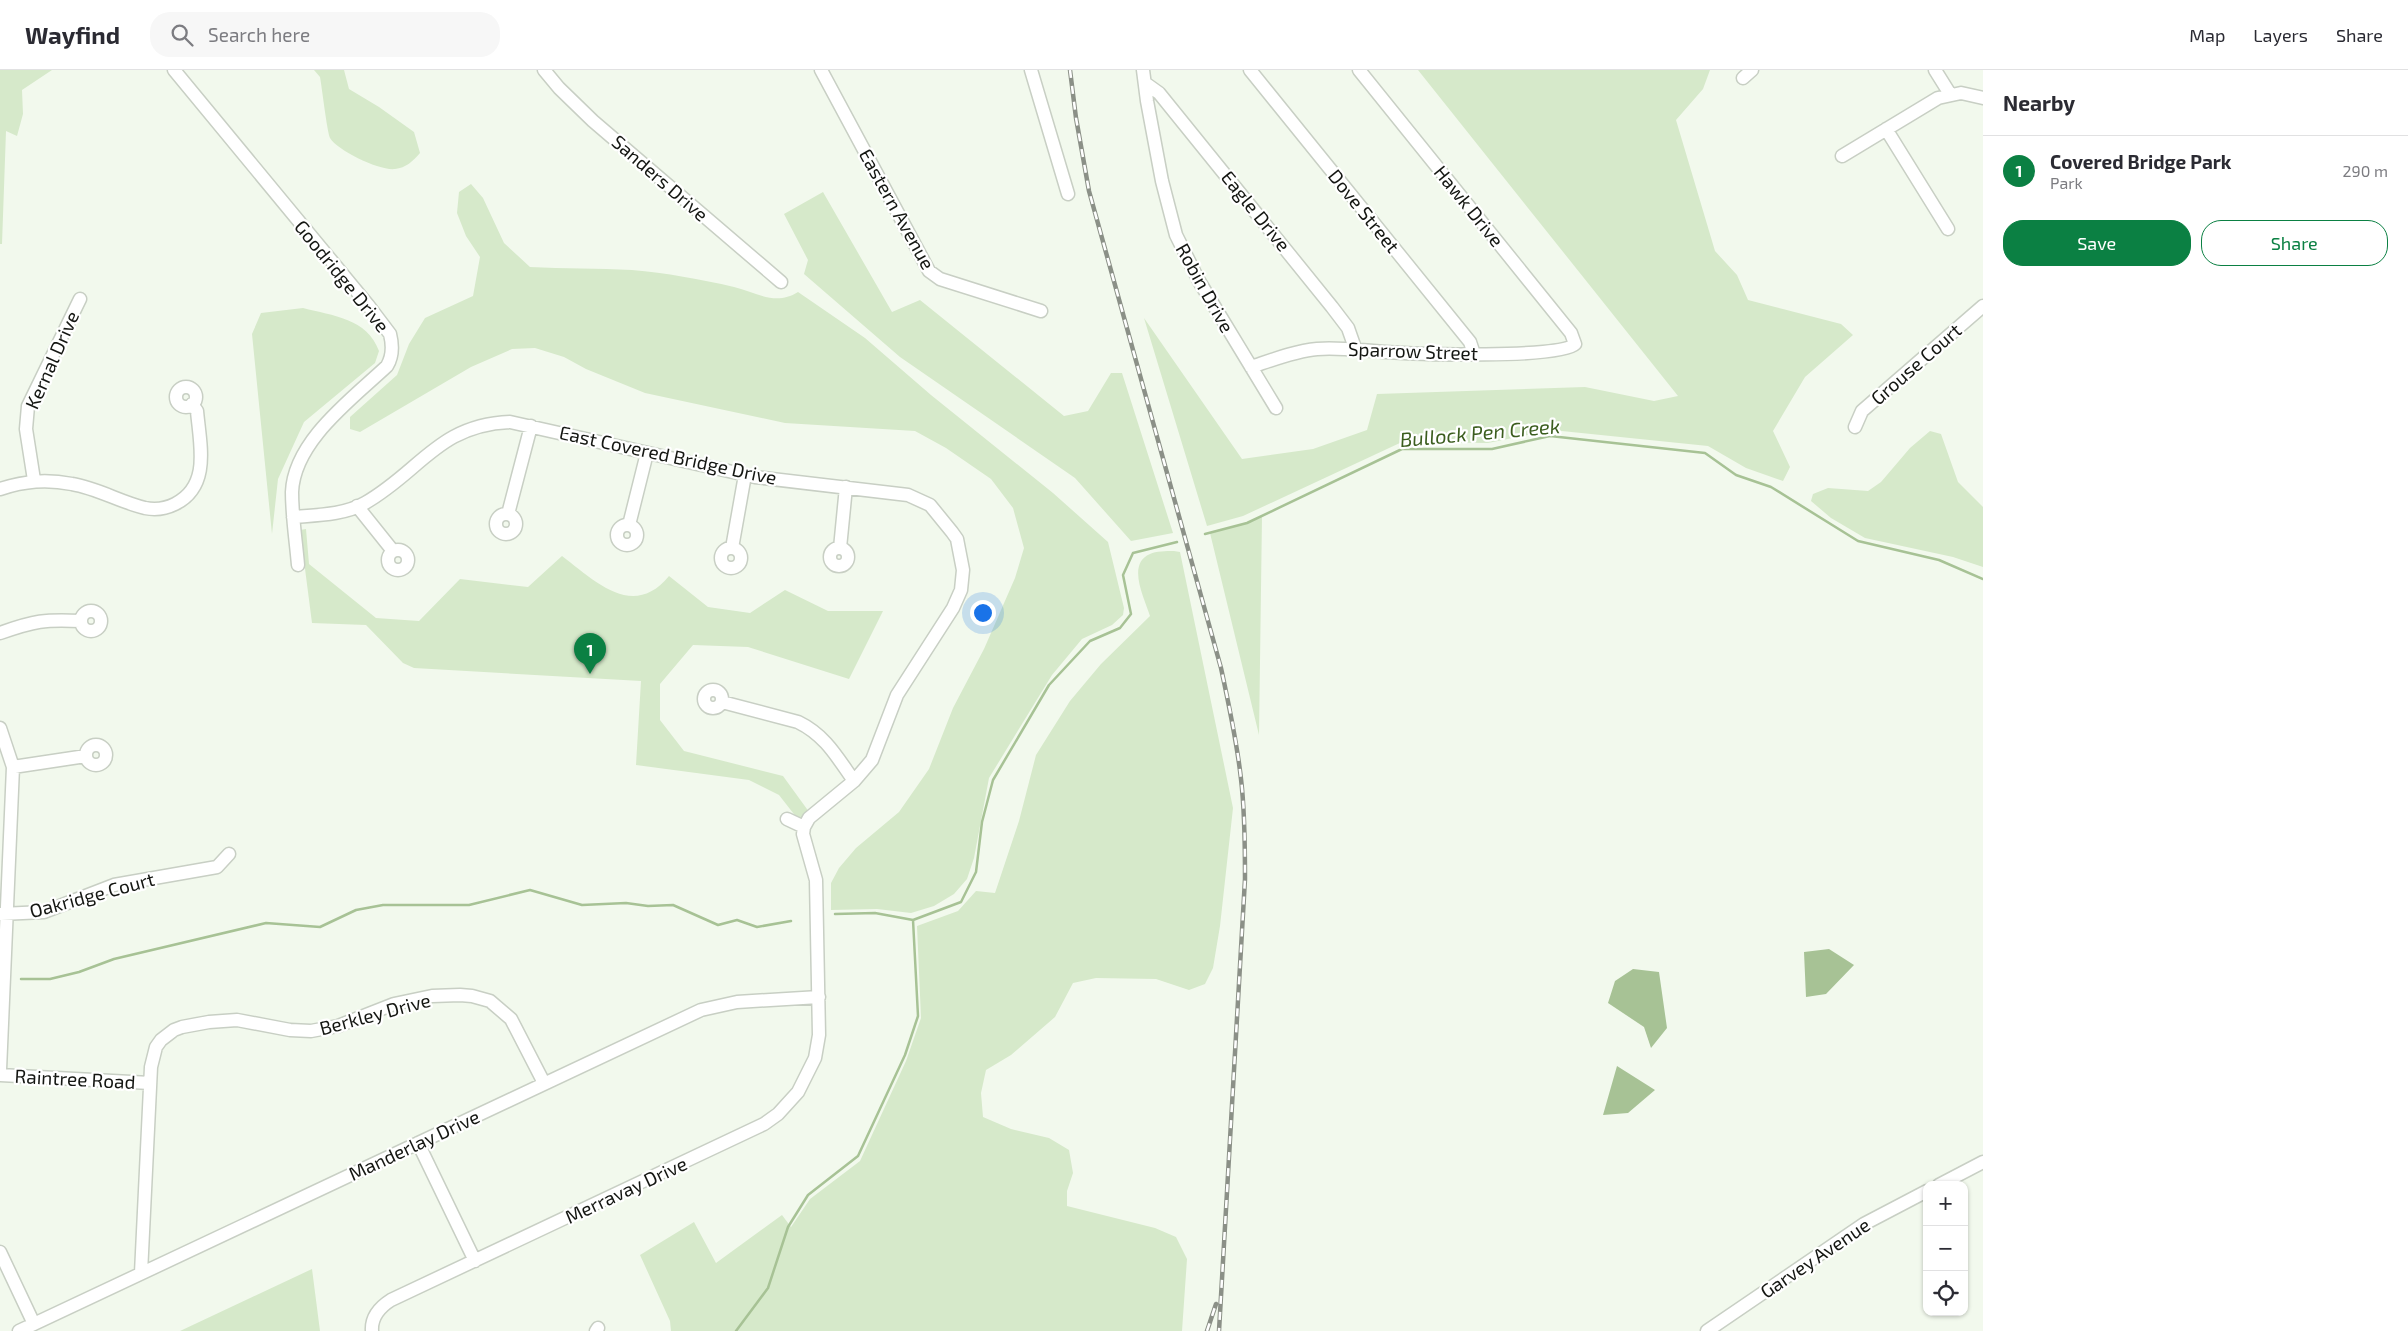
<!DOCTYPE html>
<meta charset="utf-8">
<style>
:root{--surface:#fff;--page:#f7f7f7;--text:#2b2b33;--muted:#7c7c81;--line:#e1e1e2;--accent:#0b8043}
body{margin:0;font-family:"Exo 2",sans-serif;background:var(--page);color:var(--text)}
.controls{position:absolute;right:15px;bottom:15px;display:grid;overflow:hidden;border-radius:10px;box-shadow:0 1px 4px #0004}
.controls button{width:45px;height:45px;display:grid;place-items:center;padding:0;border:0;border-bottom:1px solid var(--line);background:var(--surface);color:var(--text);font:25px sans-serif}
.you{position:absolute;left:982px;top:542px;width:18px;height:18px;margin:-12px;border:4px solid #fff;border-radius:50%;background:#1a73e8;box-shadow:0 0 0 8px #1a73e833}
.badge{display:grid;place-items:center;width:32px;height:32px;border-radius:50%;background:var(--accent);color:#fff;font-size:16px;font-weight:700}
.pin{position:absolute;translate:-50% -41px;filter:drop-shadow(0 1px 2px #0008)}
.pin::after{content:'';position:absolute;top:26px;width:18px;height:15px;background:inherit;clip-path:polygon(0 0,100% 0,50% 100%)}
.list{margin:0;padding:0;list-style:none}
h2{display:flex;justify-content:space-between;align-items:center;height:65px;margin:0;padding:0 20px;font-size:21px}
h2 small{font-size:16px;font-weight:400;color:var(--muted)}
.list li{display:grid;grid-template-columns:32px 1fr auto;gap:15px;align-items:center;box-sizing:border-box;height:70px;padding:0 20px;border-top:1px solid var(--line)}
.list b{display:block;font-size:19px;white-space:nowrap}
.list p{margin:0;font-size:16px;white-space:nowrap;color:var(--muted)}
.list em{font-size:16px;font-style:normal;color:var(--muted)}
.actions{display:flex;gap:10px;padding:15px 20px}
.actions a{flex:1;padding:11px 0;border:1px solid var(--accent);border-radius:20px;text-align:center;font-size:18px;color:var(--accent)}
.actions .main{background:var(--accent);color:#fff}
.icon{flex:none;width:28px;height:28px;fill:none;stroke:currentColor;stroke-width:2;stroke-linecap:round;stroke-linejoin:round}
.map{position:relative;flex:none;width:1983px;height:1261px;overflow:hidden}
header{display:flex;align-items:center;gap:30px;box-sizing:border-box;height:70px;padding:0 25px;background:var(--surface);border-bottom:1px solid var(--line)}
header strong{font-size:24px}
nav{display:flex;gap:28px;margin-inline-start:auto;font-size:18px}
.search{width:350px;height:45px;background:var(--page);display:flex;align-items:center;gap:12px;box-sizing:border-box;padding:0 18px;border-radius:20px;color:var(--muted);font-size:19px}
main{display:flex}
aside{flex:1;background:var(--surface)}
.map>svg:first-child{display:block}
</style>
<header>
<strong>Wayfind</strong>
<div class="search"><svg class="icon" aria-label="search" viewBox="0 0 24 24"><circle cx="10" cy="10" r="6"/><path d="M15 15l6 6"/></svg>Search here</div>
<nav><a>Map</a><a>Layers</a><a>Share</a></nav>
</header>
<main>
<div class="map">
<svg width="1983" height="1261" viewBox="0 0 1983 1261">
<rect width="100%" height="100%" fill="#f2f9ed"/>
<path fill="#d6e9ca" d="M 0,0 L 52,0 L 22,20 L 23,44 L 17,66 L 6,61 L 2,174 L 0,174 Z
M 314,0 L 344,0 L 349,19 L 379,37 L 414,62 L 420,83 C 413,91 406,98 395,99 C 380,101 338,81 330,68 C 327,61 322,18 320,7 Z
M 1418,0 L 1710,0 L 1703,19 L 1676,50 L 1715,181 L 1737,205 L 1748,230 L 1841,254 L 1853,265 L 1805,307 L 1773,361 L 1790,397 L 1783,411 L 1746,398 L 1708,376 L 1552,360 L 1488,373 L 1402,372 L 1243,446 L 1207,456 L 1144,248 L 1242,389 L 1313,379 L 1367,360 L 1377,324 L 1585,317 L 1654,331 L 1678,326 Z
M 471,114 L 483,128 L 504,173 L 530,197 C 564,199 598,198 632,200 C 666,203 700,209 734,217 C 757,223 776,236 798,222 L 865,268 L 931,325 L 1053,423 L 1108,472 L 1124,538 L 1123,545 L 1112,555 L 1082,569 L 1052,605 L 989,708 L 974,788 L 967,809 L 954,824 L 934,836 L 911,843 L 877,839 L 831,840 L 831,813 L 839,798 L 856,778 L 899,742 L 929,699 L 953,638 L 984,579 L 1015,508 L 1024,478 L 1013,438 L 991,409 L 946,378 L 915,361 L 785,353 L 645,323 L 586,299 L 564,287 L 535,278 L 512,279 L 471,297 L 360,362 L 350,359 L 350,347 L 397,305 L 409,274 L 425,248 L 473,226 L 480,187 L 466,166 L 457,143 L 459,122 Z
M 823,122 L 892,242 L 920,230 L 1064,346 L 1088,341 L 1111,303 L 1122,303 L 1173,463 L 1131,471 L 1075,408 L 900,287 L 804,204 L 808,190 L 784,144 Z
M 303,238 C 333,246 367,248 379,281 L 375,293 L 304,352 L 278,409 L 272,464 L 252,264 L 261,243 Z
M 1930,361 L 1941,364 L 1958,412 L 1983,437 L 1983,497 L 1953,487 L 1865,468 L 1831,448 L 1811,431 L 1813,424 L 1828,418 L 1868,421 L 1881,412 L 1910,378 Z
M 1262,446 L 1259,665 L 1210,463 L 1247,453 Z
M 306,459 L 309,494 L 376,548 L 419,551 L 460,509 L 528,517 L 562,486 C 595,511 633,550 669,506 L 708,537 L 750,543 L 785,520 L 828,541 L 883,541 L 849,609 L 748,577 L 693,575 L 660,614 L 660,650 L 684,681 L 783,706 L 812,746 L 804,757 L 779,725 L 749,710 L 636,695 L 641,611 L 414,598 L 403,593 L 366,555 L 312,553 L 300,460 Z
M 1174,481 L 1180,482 L 1233,738 L 1220,856 L 1213,898 L 1205,914 L 1189,920 L 1156,909 L 1096,908 L 1073,913 L 1055,947 L 1011,985 L 986,1000 L 981,1023 L 983,1047 L 1011,1059 L 1049,1068 L 1069,1080 L 1073,1103 L 1067,1121 L 1067,1136 L 1155,1158 L 1176,1167 L 1187,1189 L 1182,1261 L 671,1261 L 670,1251 L 640,1185 L 694,1152 L 716,1193 L 782,1145 L 791,1157 L 810,1129 L 860,1091 L 906,991 L 921,948 L 917,856 L 958,841 L 976,821 L 995,823 L 1019,751 L 1036,685 L 1070,631 L 1101,594 L 1150,546 C 1145,529 1126,494 1150,484 C 1156,481 1166,481 1174,481 Z
M 312,1199 L 320,1261 L 180,1261 Z"/>
<path fill="#a7c295" d="M 1829,879 L 1854,895 L 1826,924 L 1806,927 L 1804,882 Z
M 1633,899 L 1659,902 L 1667,958 L 1651,978 L 1644,957 L 1608,933 L 1615,911 Z
M 1617,996 L 1655,1020 L 1628,1043 L 1603,1045 Z"/>
<g fill="none" stroke-linecap="round" stroke-linejoin="round">
<path stroke="#a7c295" stroke-width="2.5" d="M 1205,464 L 1247,453 L 1402,379 L 1492,379 L 1550,366 L 1705,383 L 1736,405 L 1771,417 L 1858,471 L 1939,490 L 1983,509
M 835,844 L 875,843 L 913,850
M 21,909 L 50,909 L 79,902 L 114,889 L 266,853 L 320,857 L 356,840 L 383,835 L 469,835 L 530,820 L 582,835 L 626,833 L 648,836 L 673,835 L 718,855 L 737,850 L 757,857 L 791,851
M 736,1261 L 768,1218 L 788,1157 L 808,1125 L 858,1086 L 905,985 L 918,946 L 913,850 L 961,832 L 976,802 L 982,752 L 993,710 L 1049,615 L 1090,571 L 1120,558 L 1131,544 L 1123,505 L 1133,483 L 1177,472"/>
<g stroke="#c8cfc4" stroke-width="15">
<path id="minor" d="M 174,0 L 368,235 L 390,264 C 393,276 393,286 387,296 C 352,329 294,371 292,422 C 292,447 296,471 298,495
M 544,0 L 559,18 L 593,51 L 781,212
M 821,0 L 929,201 L 940,209 L 1041,241
M 1031,0 L 1068,124
M 1143,0 L 1147,31 L 1162,111 L 1176,165 L 1199,211 L 1276,338
M 1250,0 L 1470,272 L 1474,284
M 1935,0 L 1950,24
M 1743,8 L 1752,0
M 1145,13 L 1159,23 L 1332,237 L 1348,258 L 1355,278
M 1886,59 L 1948,159
M 1842,86 L 1938,28 L 1961,23 L 1983,28
M 1251,297 C 1272,290 1295,281 1317,279 C 1341,277 1363,281 1386,282 C 1413,284 1561,289 1575,274 L 1571,263 L 1359,0
M176 327a10 10 0 1 1 20 0a10 10 0 1 1-20 0Z
M 1855,357 L 1862,341 L 1983,236
M 34,410 L 26,359 L 28,336 L 80,229
M 0,419 C 25,411 46,409 72,414 C 97,418 120,432 145,438 C 155,440 165,439 175,434 C 211,416 200,375 197,341 L 192,334
M 357,436 L 393,481
M 508,444 L 531,356
M496 454a10 10 0 1 1 20 0a10 10 0 1 1-20 0Z
M 293,447 C 317,445 344,445 365,433 C 421,401 438,355 510,352 L 755,407 L 908,425 L 930,435 L 952,462 L 957,469 L 963,500 L 961,520 L 953,538 L 897,625 L 872,690 L 854,711 L 809,748 L 804,757 L 803,764 L 816,810 L 819,965 L 815,988 L 798,1022 L 778,1044 L 764,1054 L 391,1230 C 380,1237 371,1247 372,1261
M 629,455 L 647,383
M617 465a10 10 0 1 1 20 0a10 10 0 1 1-20 0Z
M830 487a9 9 0 1 1 18 0a9 9 0 1 1-18 0Z
M 732,478 L 745,405
M 840,478 L 846,417
M721 488a10 10 0 1 1 20 0a10 10 0 1 1-20 0Z
M388 490a10 10 0 1 1 20 0a10 10 0 1 1-20 0Z
M81 551a10 10 0 1 1 20 0a10 10 0 1 1-20 0Z
M 0,563 C 34,551 45,549 81,551
M704 629a9 9 0 1 1 18 0a9 9 0 1 1-18 0Z
M 722,632 L 798,652 C 825,665 837,687 854,711
M 0,658 L 13,697 L 0,1000
M86 685a10 10 0 1 1 20 0a10 10 0 1 1-20 0Z
M 13,697 L 86,686
M 787,749 L 804,757
M 1,844 L 44,842 L 114,815 L 217,797 L 229,784
M 0,1005 L 150,1013
M 418,1073 L 475,1191
M 1939,1115 L 1983,1092
M 0,1182 L 34,1254
M 141,1203 L 151,997 L 156,977 L 161,970 L 174,960 L 182,957 L 209,952 L 237,950 L 290,960 L 311,961 L 338,956 L 394,934 L 432,926 L 460,925 L 472,926 L 490,931 L 511,949 L 544,1013
M 19,1261 L 701,940 L 737,932 L 819,927
M 596,1261 L 598,1258
M 1707,1261 L 1864,1154 L 1927,1121"/>
</g>
<use href="#minor" stroke="#fff" stroke-width="12"/>
<g stroke="#8b9087" stroke-width="4.5">
<path id="rail" d="M 1070,0 L 1076,48 L 1089,121 L 1221,598 C 1229,635 1237,672 1241,709 C 1245,742 1245,776 1245,809 L 1219,1261
M 1207,1261 L 1216,1234"/>
</g>
<use href="#rail" stroke="#fff" stroke-width="2.5" stroke-dasharray="8" stroke-linecap="butt"/>
</g>
<g text-anchor="middle" stroke-width="4.5" stroke-linejoin="round" paint-order="stroke">
<g font-size="19" fill="#141612" stroke="#fff">
<text transform="translate(660 108) rotate(41)" y="7">Sanders Drive</text>
<text transform="translate(1469 136) rotate(51)" y="7">Hawk Drive</text>
<text transform="translate(897 139) rotate(61)" y="7">Eastern Avenue</text>
<text transform="translate(1256 141) rotate(51)" y="7">Eagle Drive</text>
<text transform="translate(1364 141) rotate(51)" y="7">Dove Street</text>
<text transform="translate(342 206) rotate(51)" y="7">Goodridge Drive</text>
<text transform="translate(1205 218) rotate(61)" y="7">Robin Drive</text>
<text transform="translate(1413 281) rotate(2)" y="7">Sparrow Street</text>
<text transform="translate(52 290) rotate(-66)" y="7">Kernal Drive</text>
<text transform="translate(1916 294) rotate(-41)" y="7">Grouse Court</text>
<text transform="translate(668 385) rotate(12)" y="7">East Covered Bridge Drive</text>
<text transform="translate(92 825) rotate(-15)" y="7">Oakridge Court</text>
<text transform="translate(375 944) rotate(-15)" y="7">Berkley Drive</text>
<text transform="translate(75 1009) rotate(3)" y="7">Raintree Road</text>
<text transform="translate(414 1075) rotate(-25)" y="7">Manderlay Drive</text>
<text transform="translate(626 1120) rotate(-25)" y="7">Merravay Drive</text>
<text transform="translate(1815 1188) rotate(-34)" y="7">Garvey Avenue</text>
</g>
<g font-size="20" font-style="italic" fill="#3b5d1e" stroke="#fff">
<text transform="translate(1480 363) rotate(-5)" y="7">Bullock Pen Creek</text>
</g>
</g>
</svg>
<div class="controls">
<button>+</button>
<button>−</button>
<button><svg class="icon" aria-label="locate" viewBox="0 0 24 24"><circle cx="12" cy="12" r="6"/><path d="M12 2v4M12 18v4M2 12h4M18 12h4"/></svg></button>
</div>
<div class="you"></div>
<div class="pin badge" style="left:590px;top:604px">1</div>
</div>
<aside>
<h2>Nearby<small></small></h2>
<ul class="list">
<li><span class="badge">1</span><div><b>Covered Bridge Park</b><p>Park</p></div><em>290 m</em></li>
</ul>
<div class="actions"><a class="main">Save</a><a>Share</a></div>
</aside>
</main>
